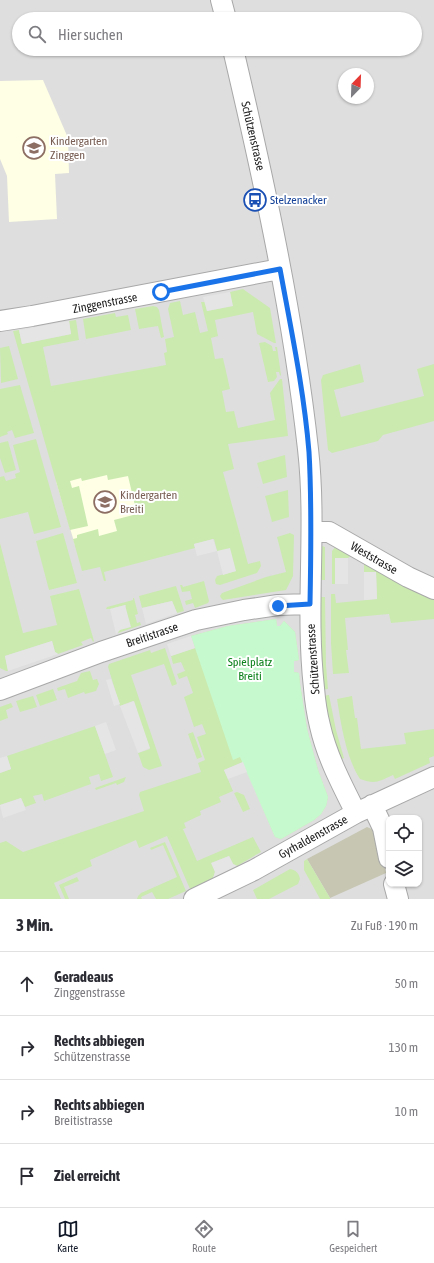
<!DOCTYPE html>
<html lang="de">
<meta charset="utf-8">
<style>
:root{--surface:#fff;--page:#f2f2f3;--text:#2b2b33;--muted:#7c7c81;--line:#e1e1e2;--accent:#111827}
body{margin:0;font-family:"Asap Condensed",sans-serif;background:var(--page);color:var(--text)}
.controls{position:absolute;right:12px;bottom:12px;display:grid;overflow:hidden;border-radius:8px;box-shadow:0 1px 3px #0004}
.controls button{width:36px;height:36px;display:grid;place-items:center;padding:0;border:0;border-bottom:1px solid var(--line);background:var(--surface);color:var(--text);font:20px sans-serif}
.compass{position:absolute;left:338px;top:68px;width:36px;height:36px;border-radius:50%;background:var(--surface);box-shadow:0 1px 3px #0004;rotate:23deg}
.stop{position:absolute;width:12px;height:12px;margin:-9px;border:3px solid #1a73e8;border-radius:50%;background:#fff}
.stop.end{background:#1a73e8;border-color:#fff;box-shadow:0 1px 4px #0008}
.list{margin:0;padding:0;list-style:none}
h2{display:flex;justify-content:space-between;align-items:center;height:52px;margin:0;padding:0 16px;font-size:17px}
h2 small{font-size:13px;font-weight:400;color:var(--muted)}
.list li{display:grid;grid-template-columns:26px 1fr auto;gap:12px;align-items:center;box-sizing:border-box;height:64px;padding:0 16px;border-top:1px solid var(--line)}
.list b{display:block;font-size:15px;white-space:nowrap}
.list p{margin:0;font-size:13px;white-space:nowrap;color:var(--muted)}
.list em{font-size:13px;font-style:normal;color:var(--muted)}
.icon{flex:none;width:22px;height:22px;fill:none;stroke:currentColor;stroke-width:2;stroke-linecap:round;stroke-linejoin:round}
.map{position:relative;flex:none;width:434px;height:899px;overflow:hidden}
.search{position:absolute;background:var(--surface);box-shadow:0 1px 3px #0004;left:12px;right:12px;top:12px;height:44px;display:flex;align-items:center;gap:10px;box-sizing:border-box;padding:0 14px;border-radius:22px;color:var(--muted);font-size:15px}
.sheet{height:308px;background:var(--surface)}
nav{display:flex;justify-content:space-around;align-items:center;box-sizing:border-box;height:56px;border-top:1px solid var(--line);background:var(--surface);font-size:11px;color:var(--muted)}
nav a{display:grid;justify-items:center;gap:2px}
nav .on{color:var(--accent)}
.map>svg:first-child{display:block}
</style>
<div class="map">
<svg width="434" height="899" viewBox="0 0 434 899">
<rect width="100%" height="100%" fill="#f1efe8"/>
<path fill="#dfdede" fill-rule="evenodd" d="M 0,0 L 434,0 L 434,899 L 0,899 ZM 19,19 L 415,19 L 415,49 L 19,49 ZM 344,74 L 368,74 L 368,98 L 344,98 ZM 389,818 L 419,818 L 419,884 L 389,884 Z"/>
<path fill="#feffe4" d="M 43,80 L 68,138 L 69,173 L 55,174 L 57,219 L 9,222 L 7,176 L 0,159 L 0,81 Z
M 138,462 L 153,524 L 75,545 L 56,481 Z"/>
<path fill="#c6c6b3" d="M 367,827 L 374,830 L 379,838 L 386,873 L 330,898 L 307,859 Z"/>
<path fill="#caeab0" d="M 243,289 L 270,308 L 276,343 L 274,343 L 257,334 L 253,312 L 215,320 L 218,336 L 211,338 L 215,359 L 223,358 L 230,389 L 222,391 L 226,412 L 234,411 L 238,428 L 275,420 L 270,393 L 280,379 L 282,379 L 288,436 L 228,444 L 234,469 L 223,472 L 248,564 L 260,561 L 261,566 L 257,573 L 220,585 L 216,584 L 215,580 L 217,576 L 236,571 L 217,551 L 214,539 L 194,544 L 195,548 L 104,572 L 106,581 L 104,581 L 100,567 L 82,571 L 73,539 L 77,538 L 77,535 L 98,529 L 99,536 L 117,531 L 114,520 L 137,514 L 128,476 L 108,480 L 107,475 L 82,481 L 81,478 L 70,481 L 72,488 L 79,486 L 88,526 L 70,530 L 13,331 L 19,330 L 22,344 L 71,334 L 69,321 L 76,320 L 79,340 L 43,347 L 51,386 L 166,365 L 164,353 L 167,352 L 165,339 L 174,337 L 168,309 L 170,303 L 180,301 L 183,315 L 195,312 L 200,333 L 208,331 L 201,302 L 205,302 L 207,311 L 232,306 L 230,292 Z
M 153,306 L 157,307 L 159,310 L 164,337 L 161,338 L 158,326 L 139,329 L 135,309 Z
M 115,313 L 116,317 L 128,315 L 131,330 L 86,339 L 83,319 Z
M 265,342 L 272,346 L 273,351 L 276,351 L 275,347 L 277,347 L 281,375 L 280,376 L 279,372 L 276,372 L 277,377 L 274,381 L 268,382 L 259,343 Z
M 9,346 L 18,379 L 1,383 L 0,348 Z
M 360,364 L 364,382 L 334,390 L 341,417 L 424,396 L 417,369 L 434,364 L 434,421 L 383,435 L 378,441 L 332,453 L 328,450 L 321,380 L 323,375 Z
M 20,385 L 34,433 L 15,438 L 12,430 L 7,432 L 8,434 L 0,437 L 0,389 Z
M 36,439 L 61,527 L 34,534 L 28,512 L 0,519 L 0,477 L 4,476 L 6,481 L 16,478 L 15,474 L 20,472 L 13,445 Z
M 8,441 L 16,470 L 5,473 L 0,458 L 0,443 Z
M 285,455 L 287,477 L 263,484 L 257,463 Z
M 288,490 L 289,517 L 272,522 L 265,496 Z
M 63,533 L 77,583 L 49,590 L 36,541 Z
M 290,533 L 294,535 L 293,576 L 286,590 L 223,600 L 221,598 L 220,596 L 222,593 L 266,577 L 286,572 L 277,537 Z
M 0,543 L 23,633 L 57,625 L 50,596 L 79,589 L 94,641 L 93,642 L 91,638 L 81,642 L 83,645 L 58,654 L 55,652 L 52,641 L 5,656 L 8,671 L 6,671 L 0,668 Z
M 322,546 L 325,547 L 325,580 L 318,580 L 318,551 Z
M 336,546 L 434,596 L 434,619 L 391,623 L 389,614 L 345,618 L 348,650 L 346,650 L 349,673 L 333,674 L 331,643 L 331,594 L 335,594 L 336,603 L 377,599 L 376,572 L 364,572 L 364,565 L 366,562 L 352,555 L 348,558 L 335,558 L 335,584 L 332,584 L 332,551 Z
M 204,581 L 209,601 L 208,603 L 195,608 L 193,603 L 186,605 L 185,601 L 192,599 L 190,591 L 182,592 L 180,585 L 182,585 L 183,587 Z
M 176,586 L 184,611 L 177,613 L 172,601 L 142,608 L 139,596 Z
M 318,597 L 325,597 L 326,665 L 328,689 L 321,690 Z
M 133,598 L 134,598 L 138,614 L 135,615 L 137,623 L 140,622 L 141,625 L 118,633 L 126,605 L 110,609 L 106,609 L 107,607 L 133,600 Z
M 276,619 L 277,626 L 280,626 L 284,621 L 295,632 L 299,660 L 294,661 L 294,672 L 299,673 L 300,684 L 307,729 L 318,770 L 328,797 L 326,806 L 321,814 L 314,820 L 281,839 L 275,837 L 243,762 L 224,770 L 233,791 L 219,797 L 221,802 L 200,811 L 201,815 L 184,823 L 186,828 L 183,829 L 197,861 L 253,837 L 261,852 L 237,866 L 233,864 L 229,856 L 212,863 L 215,872 L 213,878 L 190,889 L 167,836 L 139,848 L 136,840 L 90,860 L 92,866 L 54,883 L 61,899 L 0,899 L 0,843 L 6,841 L 23,852 L 144,811 L 139,795 L 140,792 L 201,772 L 198,763 L 205,760 L 197,737 L 206,734 L 202,724 L 194,727 L 184,697 L 193,693 L 187,676 L 179,679 L 177,674 L 185,671 L 181,662 L 173,664 L 171,656 L 195,648 L 191,636 L 228,626 Z
M 165,648 L 177,684 L 172,686 L 164,664 L 131,675 L 162,766 L 149,770 L 143,767 L 138,753 L 150,749 L 133,701 L 120,706 L 108,667 L 109,664 L 150,650 L 151,653 Z
M 90,671 L 93,680 L 97,679 L 99,684 L 96,691 L 85,694 L 84,692 L 68,698 L 65,689 L 58,691 L 57,688 L 77,681 L 81,673 Z
M 53,689 L 57,700 L 40,706 L 36,695 Z
M 329,695 L 336,730 L 344,758 L 342,759 L 336,756 L 322,696 Z
M 33,696 L 37,707 L 20,712 L 16,701 Z
M 352,696 L 355,718 L 357,718 L 361,749 L 406,744 L 404,733 L 434,729 L 434,756 L 429,758 L 430,763 L 395,779 L 393,775 C 379,781 376,785 360,779 C 346,758 341,724 337,699 Z
M 11,703 L 13,707 L 6,710 L 8,718 L 0,721 L 0,707 Z
M 95,726 L 113,777 L 101,781 L 99,774 L 89,777 L 91,784 L 44,801 L 42,794 L 33,796 L 36,803 L 25,807 L 21,798 L 0,805 L 0,773 L 11,769 L 7,756 Z
M 193,732 L 202,757 L 197,759 L 188,734 Z
M 126,777 L 124,782 L 117,785 L 116,783 L 96,790 L 95,788 Z
M 237,792 L 244,795 L 250,809 L 243,812 L 234,793 Z
M 165,842 L 186,891 L 168,899 L 156,899 L 152,892 L 141,897 L 142,899 L 137,899 L 138,896 L 141,893 L 177,877 L 163,845 L 151,850 L 150,848 Z
M 307,859 L 330,898 L 330,899 L 320,899 L 304,870 L 304,861 Z
M 290,869 C 296,870 299,873 300,879 L 298,884 L 269,899 L 257,899 L 253,890 Z
M 77,877 L 79,881 L 64,887 L 69,899 L 65,899 L 59,885 Z"/>
<path fill="#c7f9ce" d="M 276,619 L 277,626 L 280,626 L 284,621 L 295,632 L 299,660 L 294,661 L 294,672 L 299,673 L 300,684 L 307,729 L 318,770 L 328,797 L 326,806 L 321,814 L 314,820 L 281,839 L 275,837 L 240,757 L 233,760 L 191,636 L 228,626 Z"/>
<path fill="#e5e5e5" d="M 230,292 L 233,306 L 207,311 L 203,297 Z
M 69,321 L 71,334 L 22,344 L 19,330 Z
M 213,539 L 217,551 L 230,548 L 236,571 L 223,575 L 217,551 L 197,556 L 194,544 Z
M 335,558 L 348,558 L 348,584 L 335,584 Z
M 364,572 L 376,572 L 377,599 L 364,600 Z
M 172,601 L 177,613 L 146,624 L 142,608 Z
M 125,605 L 131,627 L 120,630 L 116,634 L 110,609 Z
M 191,636 L 195,648 L 171,656 L 167,644 Z
M 52,641 L 55,652 L 58,654 L 8,671 L 5,656 Z
M 111,679 L 120,704 L 114,706 L 106,680 Z
M 134,701 L 150,748 L 138,753 L 120,706 Z
M 106,722 L 116,750 L 105,754 L 95,726 Z
M 7,756 L 11,769 L 0,773 L 0,758 Z
M 243,762 L 247,772 L 228,779 L 224,770 Z
M 21,798 L 26,810 L 3,818 L 0,805 Z
M 229,856 L 233,864 L 237,866 L 213,878 L 215,872 L 211,863 Z"/>
<g fill="none" stroke-linecap="round" stroke-linejoin="round">
<g stroke="#a8a8a8" stroke-width="22">
<path id="minor" d="M 221,0 L 226,19
M 233,49 C 264,181 293,314 308,449 C 317,528 305,608 314,688 C 315,701 317,714 320,726 C 327,757 342,785 356,813
M 0,321 L 32,316 L 280,269
M 312,532 L 329,532 L 408,577 L 434,589
M 0,690 L 101,652 L 196,620 L 244,610 L 278,605 L 310,604
M 372,805 L 383,828 L 389,858
M 394,884 L 398,899
M 194,899 L 254,870 L 356,813 L 434,777"/>
</g>
<use href="#minor" stroke="#fff" stroke-width="20"/>
</g>
<g fill="none" stroke-linecap="round" stroke-linejoin="round">
<path stroke="#1a73e8" stroke-width="5" d="M 161,292 L 280,269 C 291,329 304,391 309,452 C 312,503 311,553 310,604 L 278,606"/>
</g>
<defs>
<g id="school-ring" transform="scale(1.15)"><circle r="9.5" fill="#fff" stroke="#8d6e63" stroke-width="1.5"/><path d="M0-5L7-2L0 1L-7-2ZM-4 1L0 2.5L4 1V4Q0 6-4 4Z" fill="#8d6e63"/></g>
<g id="bus-ring" transform="scale(1.15)"><circle r="9.5" fill="#fff" stroke="#1a4fb4" stroke-width="1.5"/><path d="M-5-6H5V4H4V6H2V4H-2V6H-4V4H-5ZM-3.5-4V0h7V-4ZM-3.5 1.2v1.5H-2V1.2ZM2 1.2v1.5H3.5V1.2Z" fill="#1a4fb4"/></g>
</defs>
<g fill-rule="evenodd">
<use href="#school-ring" x="34" y="148"/>
<use href="#bus-ring" x="255" y="200"/>
<use href="#school-ring" x="105" y="502"/>
</g>
<g text-anchor="middle" stroke-width="4" stroke-linejoin="round" paint-order="stroke">
<g font-size="12" fill="#212121" stroke="#fff">
<text transform="translate(253 136) rotate(77)" y="4">Schützenstrasse</text>
<text transform="translate(105 303) rotate(-11)" y="4">Zinggenstrasse</text>
<text transform="translate(374 558) rotate(30)" y="4">Weststrasse</text>
<text transform="translate(152 635) rotate(-19)" y="4">Breitistrasse</text>
<text transform="translate(313 659) rotate(-94)" y="4">Schützenstrasse</text>
<text transform="translate(313 837) rotate(-29)" y="4">Gyrhaldenstrasse</text>
</g>
<g font-size="12" fill="#785e54" stroke="#fff" text-anchor="start">
<text x="50" y="145">Kindergarten<tspan x="50" dy="14">Zinggen</tspan></text>
<text x="120" y="499">Kindergarten<tspan x="120" dy="14">Breiti</tspan></text>
</g>
<g font-size="12" fill="#164399" stroke="#fff" text-anchor="start">
<text x="270" y="204">Stelzenacker</text>
</g>
<g font-size="12" fill="#0d821c" stroke="#fff">
<text x="250" y="666">Spielplatz<tspan x="250" dy="14">Breiti</tspan></text>
</g>
</g>
</svg>
<div class="controls">
<button><svg class="icon" aria-label="locate" viewBox="0 0 24 24"><circle cx="12" cy="12" r="6"/><path d="M12 2v4M12 18v4M2 12h4M18 12h4"/></svg></button>
<button><svg class="icon" aria-label="layers" viewBox="0 0 24 24"><path d="M12 4l9 5-9 5-9-5zM3 14l9 5 9-5"/></svg></button>
</div>
<svg class="compass" viewBox="-18 -18 36 36"><path d="M0-13l5 13h-10z" fill="#e53935"/><path d="M0 13l5-13h-10z" fill="#7c7c81"/></svg>
<div class="stop" style="left:161px;top:292px"></div>
<div class="stop end" style="left:278px;top:606px"></div>
<div class="search"><svg class="icon" aria-label="search" viewBox="0 0 24 24"><circle cx="10" cy="10" r="6"/><path d="M15 15l6 6"/></svg>Hier suchen</div>
</div>
<section class="sheet">
<h2>3 Min.<small>Zu Fuß · 190 m</small></h2>
<ul class="list">
<li><svg class="icon" aria-label="ahead" viewBox="0 0 24 24"><path d="M12 20V5M6 11l6-6 6 6"/></svg><div><b>Geradeaus</b><p>Zinggenstrasse</p></div><em>50 m</em></li>
<li><svg class="icon" aria-label="right" viewBox="0 0 24 24"><path d="M7 20v-9h11M14 6l5 5-5 5"/></svg><div><b>Rechts abbiegen</b><p>Schützenstrasse</p></div><em>130 m</em></li>
<li><svg class="icon" aria-label="right" viewBox="0 0 24 24"><path d="M7 20v-9h11M14 6l5 5-5 5"/></svg><div><b>Rechts abbiegen</b><p>Breitistrasse</p></div><em>10 m</em></li>
<li><svg class="icon" aria-label="arrive" viewBox="0 0 24 24"><path d="M6 21V4h12l-3 4 3 4H6"/></svg><div><b>Ziel erreicht</b></div></li>
</ul>
</section>
<nav>
<a class="on"><svg class="icon" aria-label="map" viewBox="0 0 24 24"><path d="M3 6l6-2 6 2 6-2v14l-6 2-6-2-6 2zM9 4v14M15 6v14"/></svg>Karte</a>
<a><svg class="icon" aria-label="directions" viewBox="0 0 24 24"><path d="M12 3l9 9-9 9-9-9zM9 14v-3h6M13 9l2 2-2 2"/></svg>Route</a>
<a><svg class="icon" aria-label="saved" viewBox="0 0 24 24"><path d="M7 4h10v16l-5-4-5 4z"/></svg>Gespeichert</a>
</nav>
